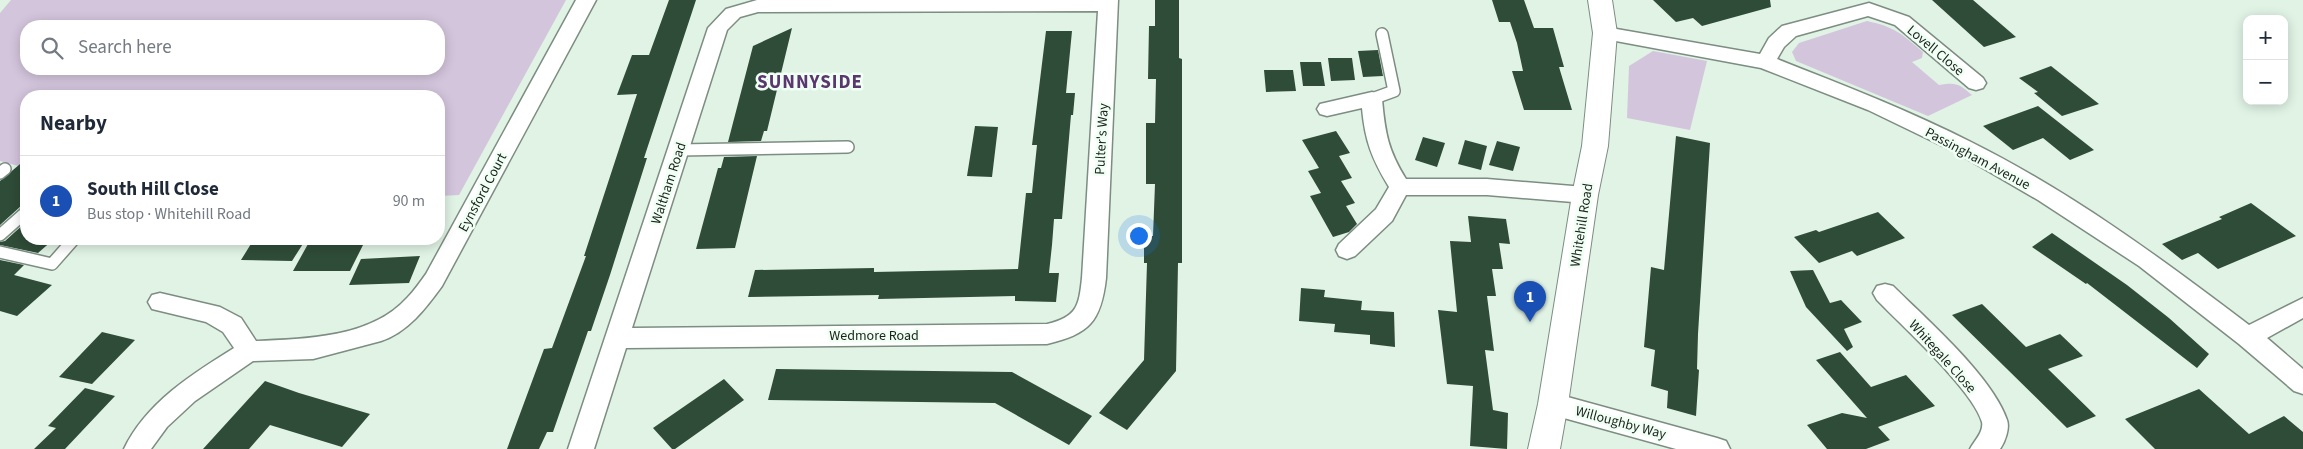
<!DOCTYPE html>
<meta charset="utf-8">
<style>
:root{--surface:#fff;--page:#f6f6f7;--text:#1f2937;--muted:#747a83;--line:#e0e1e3;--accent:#111827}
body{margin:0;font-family:"Source Sans 3",sans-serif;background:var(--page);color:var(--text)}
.controls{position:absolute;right:15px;top:15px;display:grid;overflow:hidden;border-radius:10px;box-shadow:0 2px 12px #0003}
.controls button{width:45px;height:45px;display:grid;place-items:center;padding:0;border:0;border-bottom:1px solid var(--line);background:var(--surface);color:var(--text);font:25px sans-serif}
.you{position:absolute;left:1138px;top:235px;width:18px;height:18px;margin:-12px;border:4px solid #fff;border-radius:50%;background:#1a73e8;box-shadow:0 0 0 8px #1a73e833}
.badge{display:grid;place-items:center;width:32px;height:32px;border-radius:50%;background:var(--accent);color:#fff;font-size:16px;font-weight:700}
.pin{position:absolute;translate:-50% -41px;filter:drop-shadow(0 1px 2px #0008)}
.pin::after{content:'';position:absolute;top:26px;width:18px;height:15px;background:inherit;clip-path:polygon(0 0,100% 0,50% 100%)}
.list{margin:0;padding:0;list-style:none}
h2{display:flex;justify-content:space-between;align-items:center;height:65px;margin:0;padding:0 20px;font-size:21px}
h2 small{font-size:16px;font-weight:400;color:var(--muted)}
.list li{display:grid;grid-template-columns:32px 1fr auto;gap:15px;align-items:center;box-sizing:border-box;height:90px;padding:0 20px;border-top:1px solid var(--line)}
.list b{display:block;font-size:19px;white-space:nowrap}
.list p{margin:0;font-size:16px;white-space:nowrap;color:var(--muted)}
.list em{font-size:16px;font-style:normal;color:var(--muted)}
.icon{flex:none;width:28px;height:28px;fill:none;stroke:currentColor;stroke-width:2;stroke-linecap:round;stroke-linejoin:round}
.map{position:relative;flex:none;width:2303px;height:449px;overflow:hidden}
.search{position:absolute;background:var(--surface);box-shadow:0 2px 12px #0003;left:20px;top:20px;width:425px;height:55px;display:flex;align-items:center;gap:12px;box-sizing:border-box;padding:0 18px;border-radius:20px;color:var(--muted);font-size:19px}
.panel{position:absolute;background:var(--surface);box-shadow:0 2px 12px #0003;left:20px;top:90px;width:425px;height:155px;border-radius:20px}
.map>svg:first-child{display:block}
</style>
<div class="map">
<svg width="2303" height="449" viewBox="0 0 2303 449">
<rect width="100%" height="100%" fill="#e0f3e5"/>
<path fill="#d3c5dc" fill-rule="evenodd" d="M 11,0 L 566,0 L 459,195 L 439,196 L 439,96 L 26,96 L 26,168 L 0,161 L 0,13 ZM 26,26 L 439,26 L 439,69 L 26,69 Z
M 1867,21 C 1895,27 1902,34 1923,52 L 1922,58 L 1912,62 L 1939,85 C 1957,82 1959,84 1972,95 L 1928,116 L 1796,61 L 1792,52 L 1799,43 Z
M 1653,51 L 1707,61 L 1690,130 L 1627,118 L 1629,66 Z"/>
<path fill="#2f4c38" d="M 669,0 L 696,0 L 644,158 L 647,158 L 610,275 L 591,331 L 588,331 L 553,432 L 547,432 L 539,449 L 507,449 L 544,349 L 552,348 L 586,256 L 584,256 L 637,94 L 617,95 L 632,55 L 649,55 Z
M 1155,0 L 1179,0 L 1179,58 L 1182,59 L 1182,263 L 1178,263 L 1176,371 L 1127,430 L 1099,413 L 1144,360 L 1147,263 L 1144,263 L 1144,236 L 1153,236 L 1155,184 L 1146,184 L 1146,123 L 1155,123 L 1156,79 L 1148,79 L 1149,26 L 1155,26 Z
M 1492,0 L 1524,0 L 1534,28 L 1553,28 L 1564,67 L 1559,67 L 1572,110 L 1524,110 L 1512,71 L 1523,71 L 1517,43 L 1510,22 L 1499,22 Z
M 1653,0 L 1770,0 L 1771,7 L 1702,26 L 1693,18 L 1676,22 Z
M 1932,0 L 1973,0 L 2016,37 L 1984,47 Z
M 792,28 L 767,131 L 764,131 L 761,141 L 728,142 L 753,46 Z
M 1046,31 L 1072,31 L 1066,93 L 1075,93 L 1073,115 L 1071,115 L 1062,219 L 1054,219 L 1052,245 L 1049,273 L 1059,273 L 1056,302 L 1015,301 L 1015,296 L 878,299 L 879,295 L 748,297 L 755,270 L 874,268 L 874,272 L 1018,269 L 1026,193 L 1032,193 L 1037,145 L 1032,145 Z
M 1378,50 L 1383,76 L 1363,77 L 1358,51 Z
M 1328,58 L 1352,58 L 1355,80 L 1331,81 Z
M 1300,62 L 1321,62 L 1325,86 L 1303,86 Z
M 2051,66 L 2099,104 L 2062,116 L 2034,93 L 2038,92 L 2019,78 Z
M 1264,70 L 1293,70 L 1296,91 L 1266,92 Z
M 2038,106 L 2094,150 L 2070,160 L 2043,138 L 2013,150 L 1983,126 Z
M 975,126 L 998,127 L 992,177 L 967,176 Z
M 1336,131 L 1350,153 L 1339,156 L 1352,178 L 1341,181 L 1355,203 L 1346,206 L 1357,224 L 1349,232 L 1333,237 L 1310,196 L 1321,193 L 1308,171 L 1319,168 L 1302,140 Z
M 1676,136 L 1710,143 L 1698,334 L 1697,369 L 1699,370 L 1696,416 L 1667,408 L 1668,391 L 1651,386 L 1655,350 L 1644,347 L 1651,267 L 1664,270 Z
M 1423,137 L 1445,143 L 1437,167 L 1415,160 Z
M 1465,140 L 1487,146 L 1481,170 L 1458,164 Z
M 1497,141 L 1520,147 L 1513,171 L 1489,165 Z
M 757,156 L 735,248 L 696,249 L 718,168 L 721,168 L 724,157 Z
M 26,159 L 26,205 L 21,206 L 0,225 L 0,181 Z
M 2251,203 L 2296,236 L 2218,269 L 2198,253 L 2182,260 L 2162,244 L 2222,219 L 2219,217 Z
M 1878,212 L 1905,238 L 1857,256 L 1852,251 L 1819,263 L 1794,237 L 1816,230 L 1819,232 Z
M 1468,216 L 1506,219 L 1510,244 L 1499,243 L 1503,269 L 1492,269 L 1496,296 L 1487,296 L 1494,351 L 1485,350 L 1493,410 L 1508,413 L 1507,449 L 1470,446 L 1473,386 L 1447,384 L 1438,310 L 1457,312 L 1450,241 L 1471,242 Z
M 26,222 L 26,239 L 54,239 L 38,253 L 0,245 L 0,242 L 5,241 Z
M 2052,233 L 2127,285 L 2169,318 L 2209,354 L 2197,368 L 2087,283 L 2086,284 L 2032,247 Z
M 254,239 L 306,239 L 292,261 L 241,260 Z
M 364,243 L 350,271 L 293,271 L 308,244 Z
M 420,256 L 409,283 L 349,285 L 361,259 Z
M 0,260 L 24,265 L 14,275 L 52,285 L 17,316 L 0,311 Z
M 1813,270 L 1830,303 L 1841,300 L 1862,322 L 1844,329 L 1853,347 L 1847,351 L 1806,307 L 1790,271 Z
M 1301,288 L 1325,290 L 1324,297 L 1362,301 L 1361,310 L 1394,312 L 1395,347 L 1370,344 L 1370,335 L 1334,332 L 1335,324 L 1299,321 Z
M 1982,304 L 2026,347 L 2060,334 L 2083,356 L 2048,369 L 2096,416 L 2067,428 L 1952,315 Z
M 102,332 L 135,340 L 92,384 L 59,377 Z
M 1840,352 L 1871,387 L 1906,375 L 1935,406 L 1878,427 L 1890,440 L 1866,449 L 1827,449 L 1807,425 L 1842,413 L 1867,418 L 1816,360 Z
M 776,369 L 1012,372 L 1092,416 L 1069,445 L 995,403 L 768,400 Z
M 724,379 L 744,400 L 675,449 L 672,449 L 653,428 Z
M 265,381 L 299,393 L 370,414 L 342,447 L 270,425 L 249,449 L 203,449 Z
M 85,388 L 115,396 L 65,449 L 34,449 L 56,428 L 48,426 Z
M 2199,389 L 2249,434 L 2284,416 L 2303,432 L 2303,449 L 2155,449 L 2125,419 Z"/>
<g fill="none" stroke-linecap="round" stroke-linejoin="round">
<g stroke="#7c8d81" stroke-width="14">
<path id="lane" d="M 1372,99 L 1394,91 L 1382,34
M 679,150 L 848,147
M 0,173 L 5,169
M 0,235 L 26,212
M 0,252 L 52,264 L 74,239"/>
</g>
<g stroke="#7c8d81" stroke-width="3">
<path id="street" d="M 576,0 L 596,0 L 442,286 C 426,308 408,332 381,341 L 313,359 L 253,361 L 195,401 L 167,427 L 151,449 L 124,449 C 146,403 192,374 234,348 L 223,332 L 206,322 L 152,309 L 148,302 L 152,295 L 160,293 L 220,307 L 241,318 L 256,341 C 305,339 371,338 407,298 C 414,291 420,282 426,274 Z
M 757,0 L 1118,0 L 1106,278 C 1101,322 1089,334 1047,344 L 626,348 L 594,449 L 568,449 L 708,28 L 726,9 ZM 1098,11 L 1082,278 C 1079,306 1077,317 1047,324 L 632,328 L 727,30 L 740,17 L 758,12 Z
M 1869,3 L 1909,17 L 1983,78 L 1986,83 L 1983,88 L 1976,90 L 1969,88 L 1895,25 L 1868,16 L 1796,36 L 1784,47 L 1777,59 C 1843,85 1908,110 1971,142 C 2071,192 2161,258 2249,325 L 2303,298 L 2303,318 L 2267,338 L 2303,369 L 2303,394 L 2294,391 L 2239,344 L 2139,266 L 2038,200 L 1957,153 L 1868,110 L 1761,68 L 1605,39 L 1598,38 L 1595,33 L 1598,28 L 1605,27 L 1760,54 L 1769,38 L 1782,26 Z
M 1372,92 L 1379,94 L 1382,99 C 1385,133 1388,150 1406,179 L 1487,179 L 1585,187 L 1593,189 L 1596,195 L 1593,201 L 1585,203 L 1487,195 L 1406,195 L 1392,221 L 1355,256 L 1347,259 L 1339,256 L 1336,250 L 1339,244 L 1376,209 L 1389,187 C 1372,159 1365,141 1362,108 L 1327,116 L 1320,114 L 1317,109 L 1320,104 Z
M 1885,284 L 1893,286 C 1927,320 1992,376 2007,420 C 2010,428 2005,442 2000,449 L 1970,449 C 1974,441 1984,432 1982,422 C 1973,390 1902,326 1877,300 L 1873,293 L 1877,286 Z
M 1553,393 L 1717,438 L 1726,441 L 1730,449 L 1676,449 L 1553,415 L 1544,412 L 1540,404 L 1544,396 Z"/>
</g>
<g stroke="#7c8d81" stroke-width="2">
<path id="secondary" d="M 1588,0 L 1612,0 L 1617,33 L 1608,146 L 1598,195 L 1568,404 L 1560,449 L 1528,449 L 1538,404 L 1572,195 L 1582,146 L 1593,33 Z"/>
</g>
<use href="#lane" stroke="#fff" stroke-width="11"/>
<use href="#street" fill="#fff" fill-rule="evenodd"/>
<use href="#secondary" fill="#fff" fill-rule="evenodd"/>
</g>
<g text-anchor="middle" stroke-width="5" stroke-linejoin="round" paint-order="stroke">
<g font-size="14" fill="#1b221d" stroke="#f0fff4">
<text transform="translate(1936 50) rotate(40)" y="5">Lovell Close</text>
<text transform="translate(1101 139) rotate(-87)" y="5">Pulter's Way</text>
<text transform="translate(1978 158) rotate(28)" y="5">Passingham Avenue</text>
<text transform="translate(668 183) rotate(-72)" y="5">Waltham Road</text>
<text transform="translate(482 192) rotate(-62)" y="5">Eynsford Court</text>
<text transform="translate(1581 225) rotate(-81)" y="5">Whitehill Road</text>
<text x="874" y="340">Wedmore Road</text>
<text transform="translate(1943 356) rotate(48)" y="5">Whitegale Close</text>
<text transform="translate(1621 422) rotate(15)" y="5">Willoughby Way</text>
</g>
<g font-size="19" font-weight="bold" letter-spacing="1" fill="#5b3770" stroke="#f0fff4">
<text x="810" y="88">SUNNYSIDE</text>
</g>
</g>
</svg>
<div class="controls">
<button>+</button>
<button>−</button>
</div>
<div class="you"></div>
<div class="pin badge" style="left:1530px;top:322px;background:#1a4fb4">1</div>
<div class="search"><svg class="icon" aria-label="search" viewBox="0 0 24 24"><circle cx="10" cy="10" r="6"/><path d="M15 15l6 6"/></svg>Search here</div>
<section class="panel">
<h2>Nearby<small></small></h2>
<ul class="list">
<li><span class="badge" style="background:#1a4fb4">1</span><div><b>South Hill Close</b><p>Bus stop · Whitehill Road</p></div><em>90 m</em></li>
</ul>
</section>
</div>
